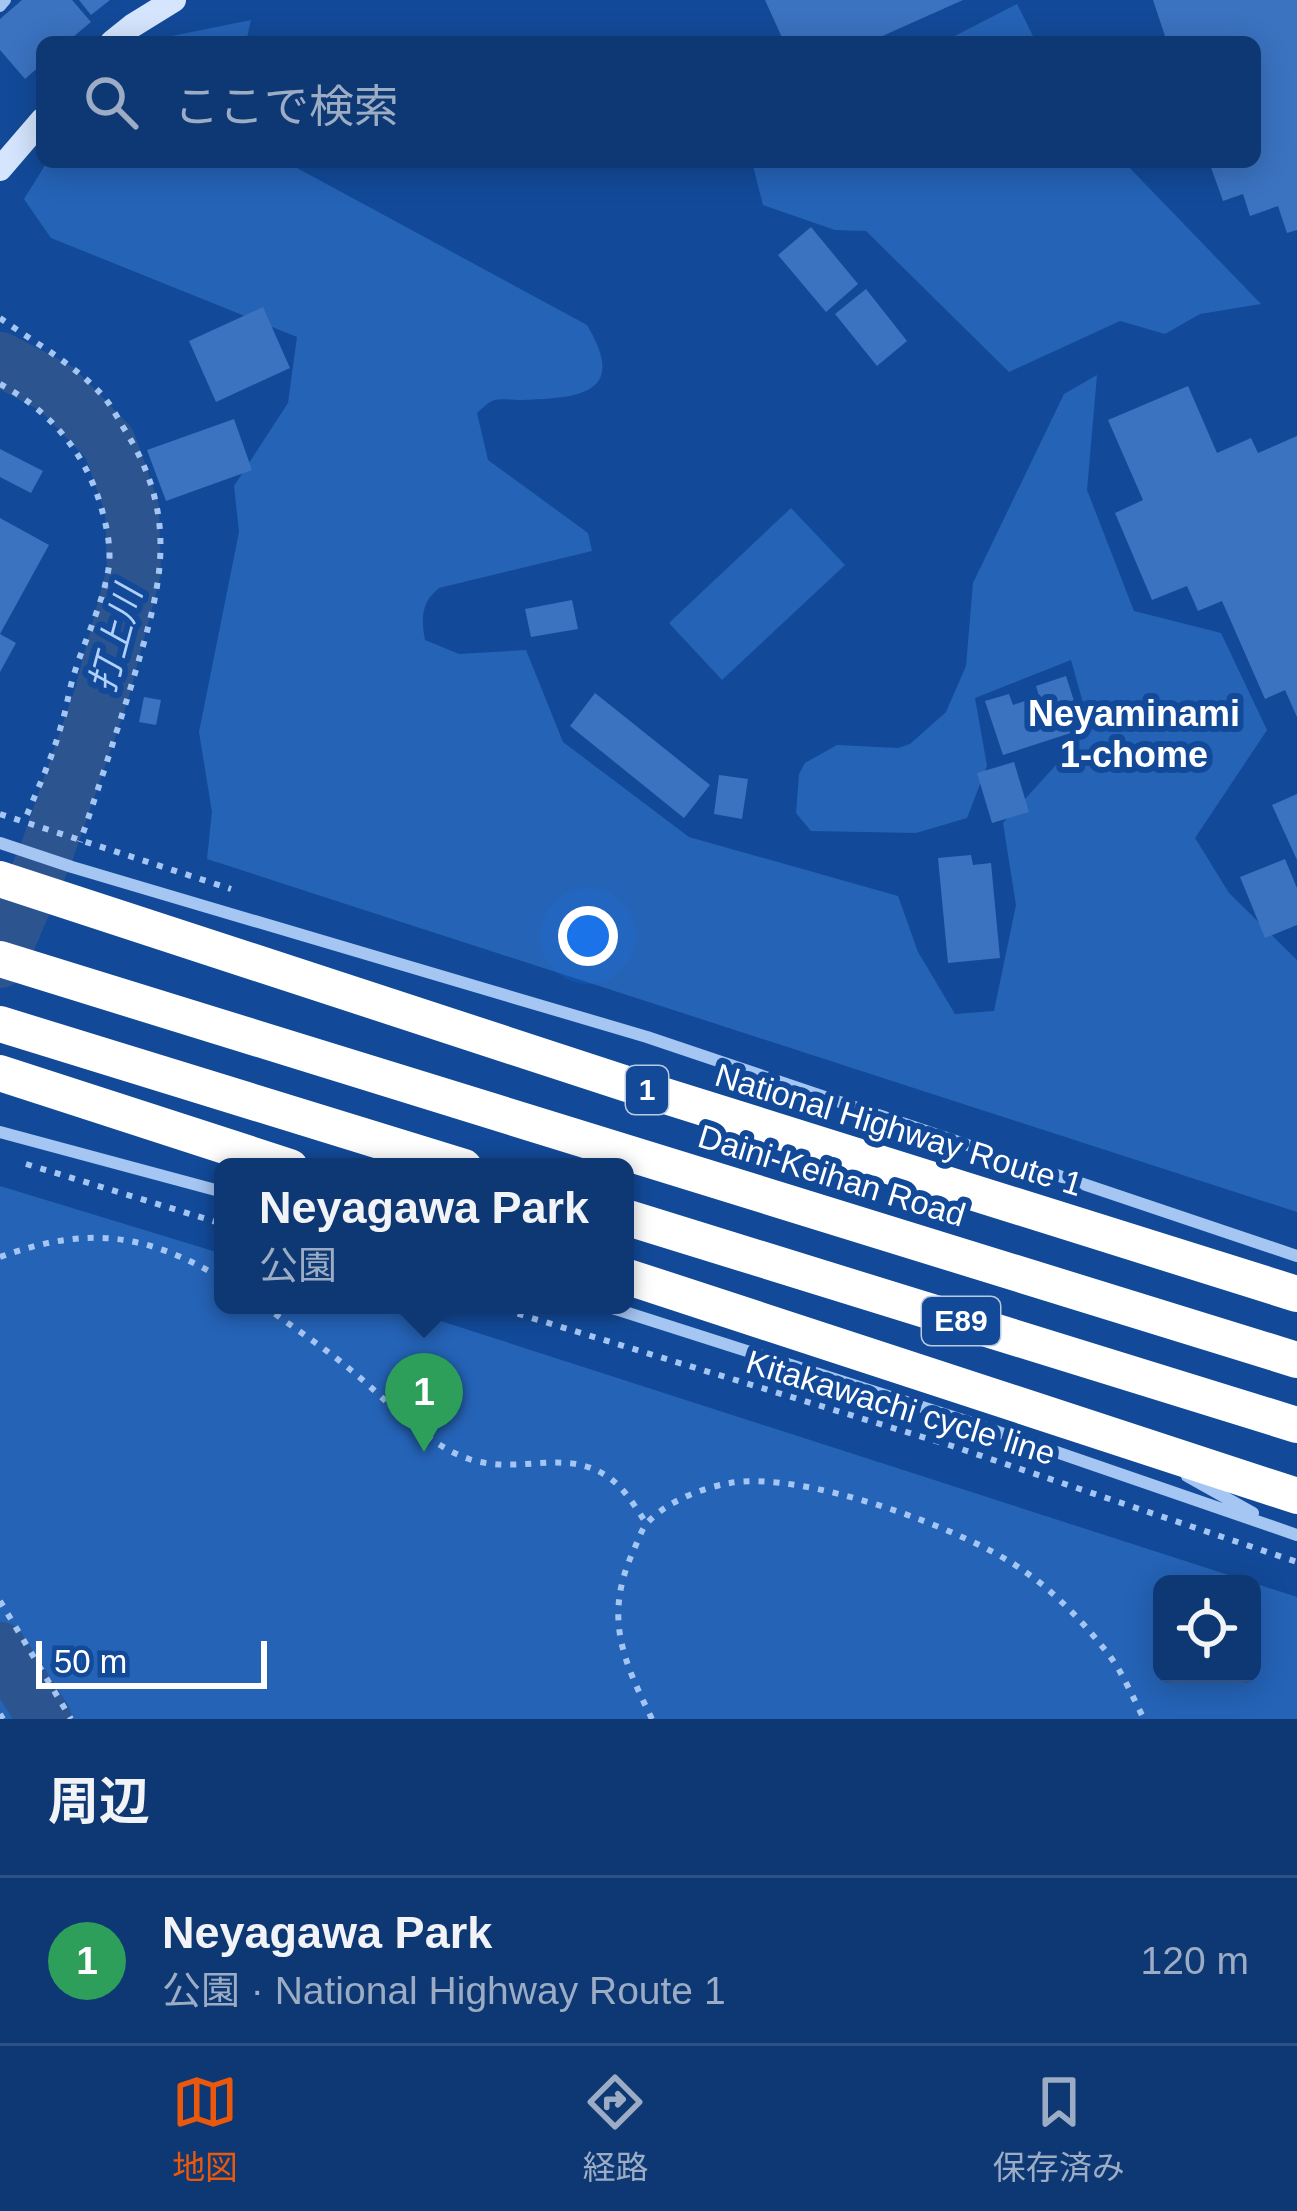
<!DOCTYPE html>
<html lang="ja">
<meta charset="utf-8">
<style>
:root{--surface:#0e3873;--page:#1c437b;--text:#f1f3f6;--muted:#9bacc4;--line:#2e5285;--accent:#ea580c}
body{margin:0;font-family:Helvetica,"Noto Sans JP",sans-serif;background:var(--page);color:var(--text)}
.controls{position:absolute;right:36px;bottom:36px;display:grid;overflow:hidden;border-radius:18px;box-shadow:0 6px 30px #0003}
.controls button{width:108px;height:108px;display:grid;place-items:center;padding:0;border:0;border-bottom:3px solid var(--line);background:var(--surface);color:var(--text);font:60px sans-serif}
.scale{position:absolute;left:36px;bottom:30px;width:231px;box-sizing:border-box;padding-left:12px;border:6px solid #fff;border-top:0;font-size:33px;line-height:42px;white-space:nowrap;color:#fff;-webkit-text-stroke:9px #124a99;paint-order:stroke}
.you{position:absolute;left:588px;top:936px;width:42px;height:42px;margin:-30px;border:9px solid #fff;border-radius:50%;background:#1a73e8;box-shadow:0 0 0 18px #1a73e833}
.badge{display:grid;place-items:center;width:78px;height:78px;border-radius:50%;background:var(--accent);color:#fff;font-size:39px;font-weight:700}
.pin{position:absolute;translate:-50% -99px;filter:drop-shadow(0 3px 6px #0008)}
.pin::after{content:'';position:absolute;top:63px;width:42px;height:36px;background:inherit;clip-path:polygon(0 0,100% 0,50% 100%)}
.popup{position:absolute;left:214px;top:1158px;width:420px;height:156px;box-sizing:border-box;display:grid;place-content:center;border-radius:18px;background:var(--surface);filter:drop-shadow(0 3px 9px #0005);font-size:39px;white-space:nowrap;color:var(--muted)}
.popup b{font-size:45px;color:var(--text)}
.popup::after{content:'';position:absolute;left:50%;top:100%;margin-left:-24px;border:24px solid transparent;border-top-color:var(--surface)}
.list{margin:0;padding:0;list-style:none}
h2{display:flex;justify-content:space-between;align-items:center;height:156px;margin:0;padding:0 48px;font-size:51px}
h2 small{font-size:39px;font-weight:400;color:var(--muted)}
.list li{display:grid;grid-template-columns:78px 1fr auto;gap:36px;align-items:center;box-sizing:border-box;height:168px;padding:0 48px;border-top:3px solid var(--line)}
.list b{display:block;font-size:45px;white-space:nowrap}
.list p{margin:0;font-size:39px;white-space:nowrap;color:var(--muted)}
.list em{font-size:39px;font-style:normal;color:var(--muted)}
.icon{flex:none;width:66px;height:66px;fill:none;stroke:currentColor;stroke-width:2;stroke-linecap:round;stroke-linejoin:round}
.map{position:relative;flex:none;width:1297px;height:1719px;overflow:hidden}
.search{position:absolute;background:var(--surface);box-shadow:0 6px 30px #0003;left:36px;right:36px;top:36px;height:132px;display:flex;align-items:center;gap:30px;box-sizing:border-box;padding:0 42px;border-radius:18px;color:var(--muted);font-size:45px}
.sheet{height:324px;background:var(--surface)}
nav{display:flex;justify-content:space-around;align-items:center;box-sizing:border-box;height:168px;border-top:3px solid var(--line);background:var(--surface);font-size:33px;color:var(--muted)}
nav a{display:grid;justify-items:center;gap:6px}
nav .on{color:var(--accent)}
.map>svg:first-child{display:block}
</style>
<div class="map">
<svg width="1297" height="1719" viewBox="0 0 1297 1719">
<rect width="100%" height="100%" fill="#124a99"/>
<path fill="#2563b7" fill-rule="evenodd" d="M 1017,4 L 1036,42 L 943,42 Z
M 251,20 L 246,42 L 150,42 L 152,40 Z
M 47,162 L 286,162 L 587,325 C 629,395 578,398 521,400 C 512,400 500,398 492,401 C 486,404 482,409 477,413 L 488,460 L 588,533 L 592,551 L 439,588 C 421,602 421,619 425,640 L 459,654 L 526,650 L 563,742 L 689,837 L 898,896 L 918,952 L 955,1014 L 994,1011 L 1016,905 L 1003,823 L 1090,728 L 1071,660 L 975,698 L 987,766 L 967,818 L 916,833 L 811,831 L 796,813 L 799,774 L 805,763 L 837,745 L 898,748 L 910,744 L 946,712 L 966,666 L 973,583 L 1064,394 L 1097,375 L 1087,490 L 1134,611 L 1221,633 L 1267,730 L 1195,838 L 1229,893 L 1297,960 L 1297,1212 L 207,859 L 212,812 L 199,732 L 239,532 L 234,486 L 288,403 L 297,337 L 51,238 L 24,199 Z
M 752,162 L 1124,162 L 1261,304 L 1200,314 L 1165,334 L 1120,321 L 1009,372 L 866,231 L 835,230 L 763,205 Z
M 791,508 L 845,565 L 722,680 L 669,623 Z
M 0,1186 L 223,1254 L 223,1305 L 391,1305 L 1297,1597 L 1297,1719 L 0,1719 ZM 1162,1584 L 1252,1584 L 1252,1674 L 1162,1674 Z"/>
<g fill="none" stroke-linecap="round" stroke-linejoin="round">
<path stroke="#2c5590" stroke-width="54" d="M 0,359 L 57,389 L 109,443 L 132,508 L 134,571 L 101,696 L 47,851 L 0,961
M 0,1649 L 45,1719"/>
</g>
<path fill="#3b73c1" d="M 22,0 L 72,0 L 91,22 L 67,42 L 42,42 L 42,64 L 25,79 L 0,50 L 0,19 Z
M 79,0 L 110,0 L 91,15 Z
M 765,0 L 963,0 L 869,42 L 784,42 Z
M 1153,0 L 1297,0 L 1297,230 L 1287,233 L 1278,206 L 1250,216 L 1243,194 L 1223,201 L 1209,162 L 1255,162 L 1255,42 L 1167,42 Z
M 811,227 L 858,284 L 826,312 L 778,255 Z
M 866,289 L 907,341 L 877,366 L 835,314 Z
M 263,307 L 290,368 L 216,402 L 189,341 Z
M 1188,386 L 1217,453 L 1251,438 L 1258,453 L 1297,436 L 1297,717 L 1285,690 L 1265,699 L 1222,601 L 1198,611 L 1187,586 L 1152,600 L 1115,513 L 1143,500 L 1108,420 Z
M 234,419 L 252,470 L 166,501 L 147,450 Z
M 0,449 L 43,471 L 31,493 L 0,477 Z
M 0,518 L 49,545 L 0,634 L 16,643 L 0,672 Z
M 572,600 L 578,629 L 531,637 L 525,609 Z
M 1066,676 L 1083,729 L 1003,755 L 985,701 L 1009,694 L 1013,705 L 1039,696 L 1036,686 Z
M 595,693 L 710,785 L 684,818 L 570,726 Z
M 144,697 L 161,700 L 156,725 L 139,722 Z
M 1014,762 L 1029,812 L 992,823 L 977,773 Z
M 719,775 L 748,779 L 742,819 L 714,814 Z
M 1297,794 L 1297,860 L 1272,805 Z
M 971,855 L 973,865 L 991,863 L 1000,958 L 948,963 L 938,858 Z
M 1285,859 L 1297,888 L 1297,925 L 1265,938 L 1240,877 Z"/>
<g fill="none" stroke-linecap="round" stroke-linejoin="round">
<path stroke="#a5c6f3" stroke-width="6" stroke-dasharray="6 9" stroke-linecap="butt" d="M 0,318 C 35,343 74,364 103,396 C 111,405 117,417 123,427 C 184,522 159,593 129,693 C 113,743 97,793 80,842
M 0,384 C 51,411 87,455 102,510 C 107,528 111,548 109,566 C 103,606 83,642 72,681 C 68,696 66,711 61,726 C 52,759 37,790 24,822
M 0,814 L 231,889
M 26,1164 L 223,1224
M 0,1257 C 86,1226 144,1232 223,1279
M 263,1305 C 292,1327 324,1347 352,1371 C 389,1401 424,1444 469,1459 C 524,1477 573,1442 619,1486 C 629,1496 638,1511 646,1523
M 489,1305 L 949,1445 L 1297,1562
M 0,1601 L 71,1719
M 0,1714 L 3,1719
M 652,1719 C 623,1660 604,1618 632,1554 C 637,1544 641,1529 648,1522 C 668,1501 702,1488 730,1483 C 802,1470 966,1529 1024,1571 C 1056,1593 1085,1624 1109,1655 C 1123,1673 1133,1698 1144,1719"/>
<path stroke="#a5c6f3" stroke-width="12" d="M 0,6 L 5,0
M 0,843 L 72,867 L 647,1037 L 1297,1256
M 0,1132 L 223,1192
M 603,1305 L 972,1423 L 1297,1535
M 1187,1476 L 1253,1513"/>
<path stroke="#d4e5fd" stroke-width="24" d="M 112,42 L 132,26 L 174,0
M 0,169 L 42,120"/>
<path stroke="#fff" stroke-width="36" d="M 0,1073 L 290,1167
M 625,1217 L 1297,1425
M 625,1276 L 1297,1496"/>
<path stroke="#fff" stroke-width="36" d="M 0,879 L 627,1084 L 1297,1294
M 0,959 L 1297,1360
M 0,1024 L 464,1167"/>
</g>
<g text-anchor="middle" stroke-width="12" stroke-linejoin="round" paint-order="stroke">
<g fill="#124a99" stroke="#b8c9e0" stroke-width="3">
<rect x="626" y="1066" width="42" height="48" rx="9"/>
<rect x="922" y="1297" width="78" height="48" rx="9"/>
</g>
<g font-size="30" font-weight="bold" fill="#fff">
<text x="647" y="1100">1</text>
<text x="961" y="1331">E89</text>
</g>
<g font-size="33" fill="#fff" stroke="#124a99">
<text transform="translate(899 1129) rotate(17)" y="12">National Highway Route 1</text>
<text transform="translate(832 1175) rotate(17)" y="12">Daini-Keihan Road</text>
<text transform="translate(901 1407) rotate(17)" y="12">Kitakawachi cycle line</text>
</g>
<g font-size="36" font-style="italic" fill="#b1d1fa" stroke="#124a99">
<text transform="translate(115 639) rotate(-75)" y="13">打上川</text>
</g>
<g font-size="36" font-weight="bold" fill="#fff" stroke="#124a99">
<text x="1134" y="726">Neyaminami<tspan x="1134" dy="41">1-chome</tspan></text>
</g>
</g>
</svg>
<div class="controls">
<button><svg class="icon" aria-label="locate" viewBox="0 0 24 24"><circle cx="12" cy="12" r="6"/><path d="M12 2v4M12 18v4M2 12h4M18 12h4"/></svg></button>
</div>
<div class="scale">50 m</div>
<div class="you"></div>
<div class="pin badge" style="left:424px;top:1452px;background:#2e9e5b">1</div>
<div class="popup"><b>Neyagawa Park</b>公園</div>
<div class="search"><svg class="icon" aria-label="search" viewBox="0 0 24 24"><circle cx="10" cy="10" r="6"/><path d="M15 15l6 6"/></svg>ここで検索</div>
</div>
<section class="sheet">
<h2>周辺<small></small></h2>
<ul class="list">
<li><span class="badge" style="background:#2e9e5b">1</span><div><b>Neyagawa Park</b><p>公園 · National Highway Route 1</p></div><em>120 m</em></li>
</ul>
</section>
<nav>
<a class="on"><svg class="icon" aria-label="map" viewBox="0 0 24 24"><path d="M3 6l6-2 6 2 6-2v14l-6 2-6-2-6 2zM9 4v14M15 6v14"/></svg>地図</a>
<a><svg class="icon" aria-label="directions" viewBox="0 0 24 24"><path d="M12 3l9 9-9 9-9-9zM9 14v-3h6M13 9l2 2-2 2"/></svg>経路</a>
<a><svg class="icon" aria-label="saved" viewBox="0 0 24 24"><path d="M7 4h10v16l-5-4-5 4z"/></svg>保存済み</a>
</nav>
